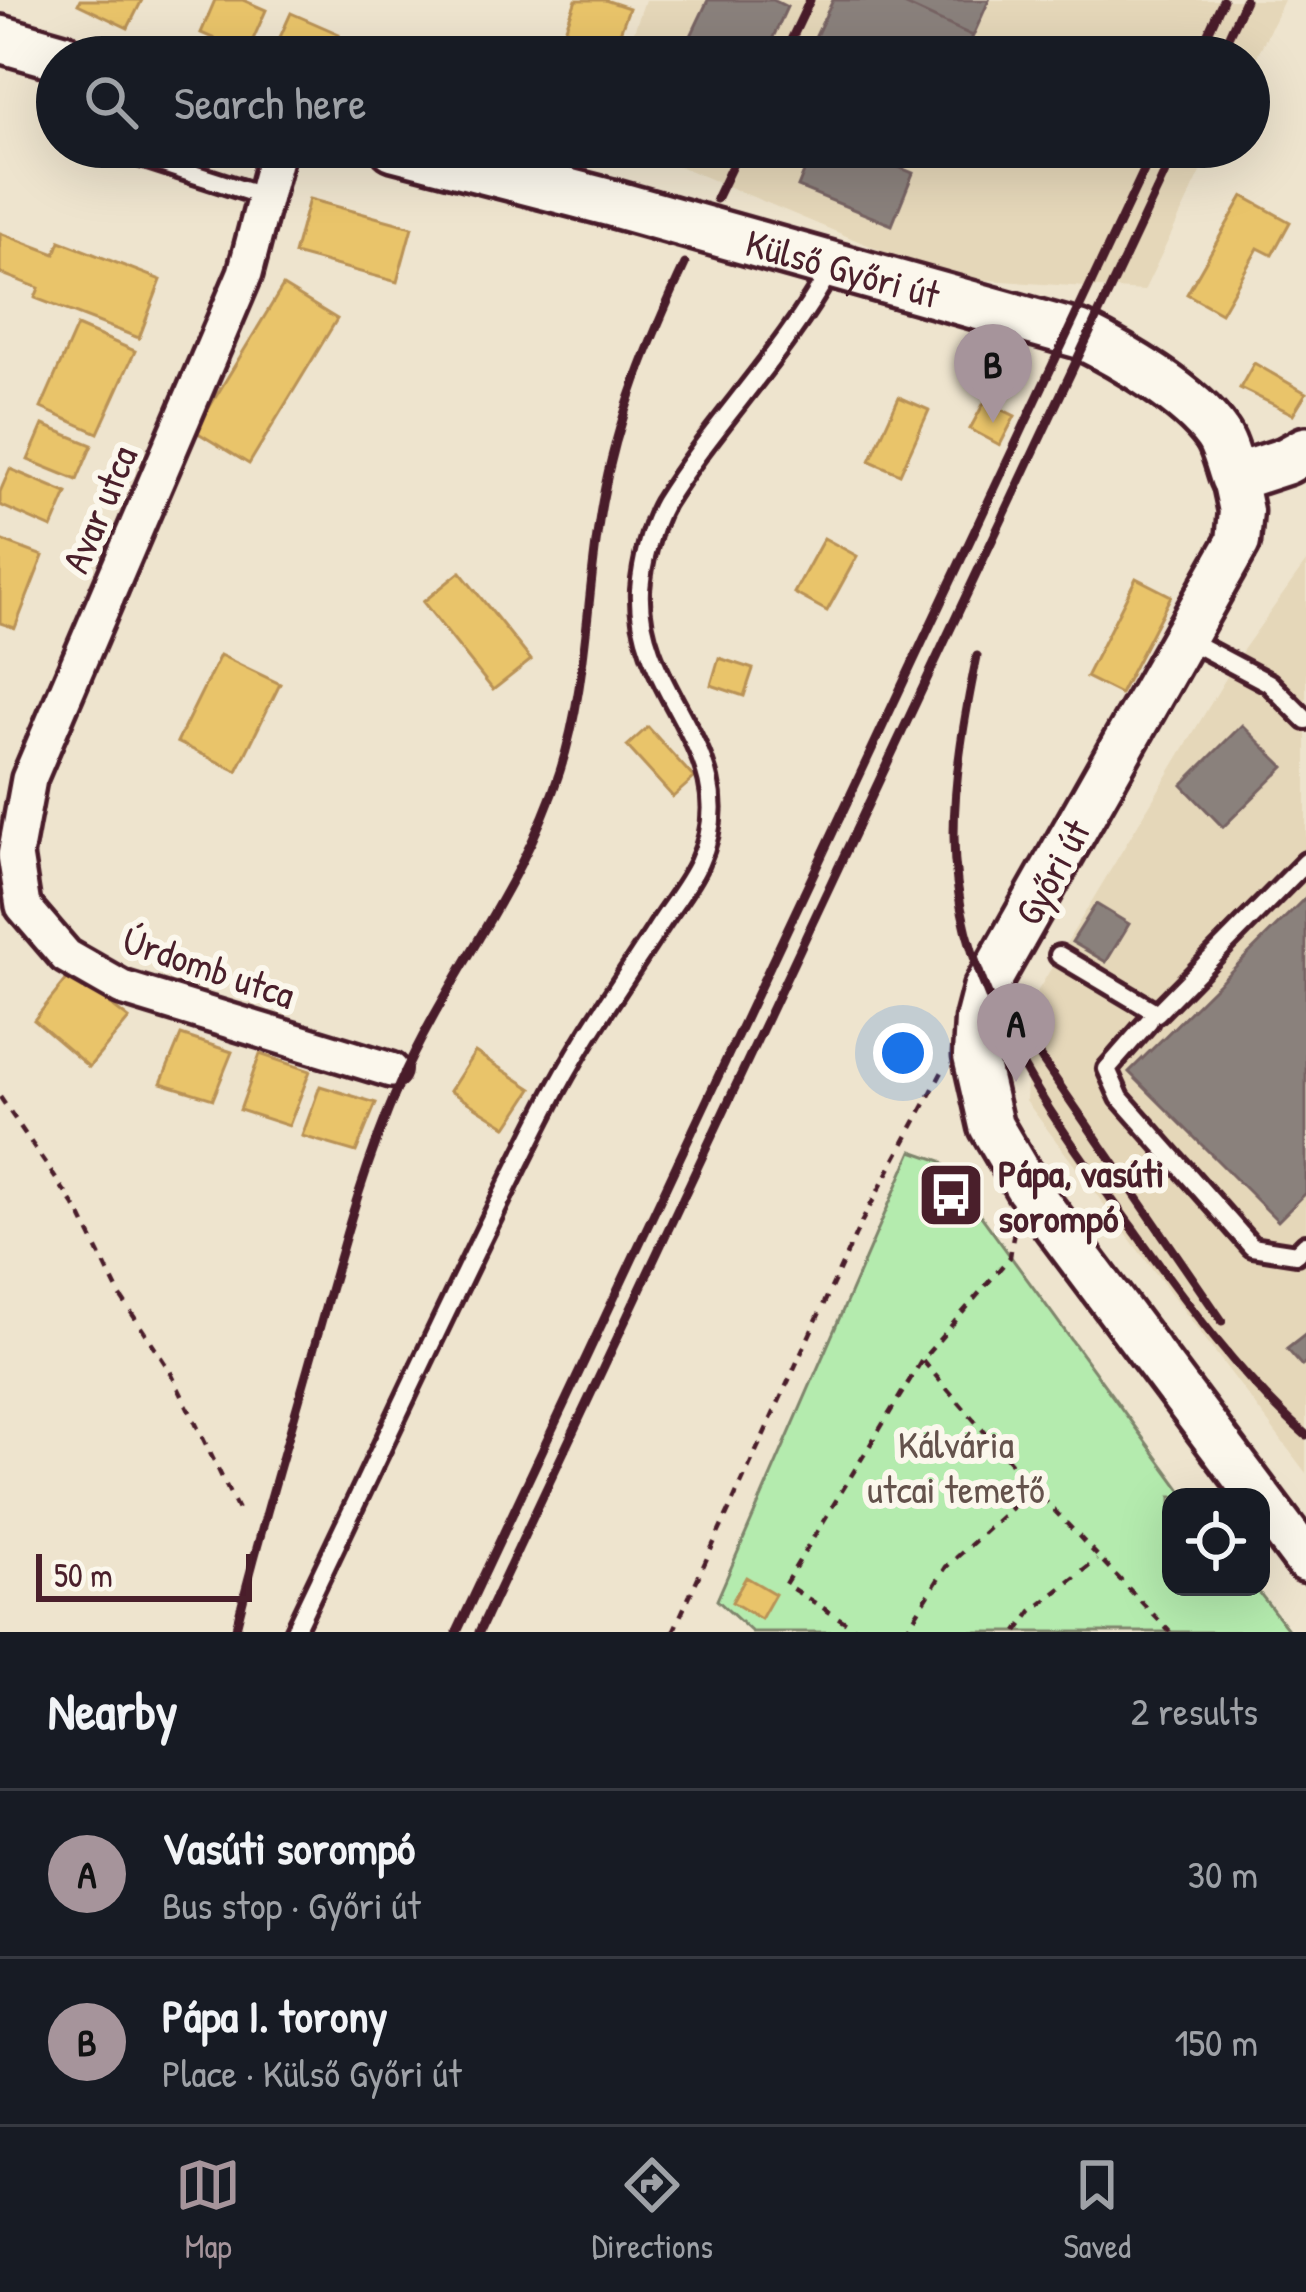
<!DOCTYPE html>
<meta charset="utf-8">
<style>
:root{--surface:#171b24;--page:#242831;--text:#f1f3f6;--muted:#9ea1a6;--line:#363941;--accent:#a6949b}
body{margin:0;font-family:"Patrick Hand",sans-serif;background:var(--page);color:var(--text)}
.controls{position:absolute;right:36px;bottom:36px;display:grid;overflow:hidden;border-radius:24px;box-shadow:0 12px 48px #0002}
.controls button{width:108px;height:108px;display:grid;place-items:center;padding:0;border:0;border-bottom:3px solid var(--line);background:var(--surface);color:var(--text);font:60px sans-serif}
.scale{position:absolute;left:36px;bottom:30px;width:216px;box-sizing:border-box;padding-left:12px;border:6px solid #4a1f2b;border-top:0;font-size:33px;line-height:42px;white-space:nowrap;color:#4a1f2b;-webkit-text-stroke:9px #fbf7ec;paint-order:stroke}
.you{position:absolute;left:903px;top:1053px;width:42px;height:42px;margin:-30px;border:9px solid #fff;border-radius:50%;background:#1a73e8;box-shadow:0 0 0 18px #1a73e833}
.badge{display:grid;place-items:center;width:78px;height:78px;border-radius:50%;background:var(--accent);color:#111;font-size:39px;font-weight:700}
.pin{position:absolute;translate:-50% -99px;filter:drop-shadow(0 3px 6px #0008)}
.pin::after{content:'';position:absolute;top:63px;width:42px;height:36px;background:inherit;clip-path:polygon(0 0,100% 0,50% 100%)}
.list{margin:0;padding:0;list-style:none}
h2{display:flex;justify-content:space-between;align-items:center;height:156px;margin:0;padding:0 48px;font-size:51px}
h2 small{font-size:39px;font-weight:400;color:var(--muted)}
.list li{display:grid;grid-template-columns:78px 1fr auto;gap:36px;align-items:center;box-sizing:border-box;height:168px;padding:0 48px;border-top:3px solid var(--line)}
.list b{display:block;font-size:45px;white-space:nowrap}
.list p{margin:0;font-size:39px;white-space:nowrap;color:var(--muted)}
.list em{font-size:39px;font-style:normal;color:var(--muted)}
.icon{flex:none;width:66px;height:66px;fill:none;stroke:currentColor;stroke-width:2;stroke-linecap:round;stroke-linejoin:round}
.map{position:relative;flex:none;width:1306px;height:1632px;overflow:hidden}
.search{position:absolute;background:var(--surface);box-shadow:0 12px 48px #0002;left:36px;right:36px;top:36px;height:132px;display:flex;align-items:center;gap:30px;box-sizing:border-box;padding:0 42px;border-radius:66px;color:var(--muted);font-size:45px}
.sheet{height:492px;background:var(--surface)}
nav{display:flex;justify-content:space-around;align-items:center;box-sizing:border-box;height:168px;border-top:3px solid var(--line);background:var(--surface);font-size:33px;color:var(--muted)}
nav a{display:grid;justify-items:center;gap:6px}
nav .on{color:var(--accent)}
.map>svg:first-child{display:block}
</style>
<div class="map">
<svg width="1306" height="1632" viewBox="0 0 1306 1632">
<rect width="100%" height="100%" fill="#eee4ce"/>
<filter id="ink" filterUnits="userSpaceOnUse"><feTurbulence type="fractalNoise" baseFrequency=".00833" numOctaves="2"/><feDisplacementMap in="SourceGraphic" scale="24" xChannelSelector="R" yChannelSelector="G"/><feConvolveMatrix kernelMatrix="1 2 1 2 8 2 1 2 1" color-interpolation-filters="sRGB"/></filter>
<g filter="url(#ink)">
<path fill="#e5d7b9" d="M 645,0 L 1284,0 L 1249,73 L 1249,57 L 625,57 Z
M 634,147 L 1213,147 L 1144,291 L 944,277 Z
M 1306,562 L 1306,1473 L 1026,1101 L 1031,1002 L 1243,650 Z"/>
<path fill="#b4ebae" stroke="#7f856c" stroke-width="3" d="M 912,1151 L 941,1161 L 1186,1497 L 1171,1497 L 1171,1587 L 1255,1587 L 1290,1632 L 752,1632 L 717,1600 Z"/>
<path fill="#e9c46a" stroke="#b99257" stroke-width="3" d="M 80,0 L 142,0 L 128,28 L 78,4 Z
M 215,0 L 243,0 L 266,10 L 247,53 L 201,33 Z
M 576,0 L 605,0 L 629,8 L 611,57 L 555,57 Z
M 291,13 L 339,34 L 329,57 L 272,55 Z
M 1243,196 L 1290,222 L 1272,255 L 1258,248 L 1221,313 L 1187,294 Z
M 309,199 L 412,227 L 397,282 L 294,254 Z
M 0,233 L 55,254 L 60,241 L 161,280 L 139,338 L 35,298 L 39,288 L 0,273 Z
M 283,286 L 337,319 L 249,464 L 195,431 Z
M 77,326 L 135,351 L 98,433 L 41,408 Z
M 1254,363 L 1306,393 L 1293,414 L 1240,388 Z
M 899,397 L 929,410 L 900,474 L 870,461 Z
M 985,401 L 1015,416 L 1000,445 L 970,429 Z
M 43,425 L 92,445 L 77,480 L 28,460 Z
M 10,469 L 67,493 L 52,528 L 0,505 L 0,492 Z
M 824,538 L 857,556 L 827,611 L 794,593 Z
M 0,540 L 43,556 L 15,628 L 0,623 Z
M 460,572 L 531,660 L 493,690 L 423,602 Z
M 1136,578 L 1171,596 L 1120,694 L 1086,677 Z
M 220,655 L 280,684 L 237,771 L 177,742 Z
M 719,658 L 753,669 L 744,696 L 711,685 Z
M 648,727 L 694,778 L 673,797 L 627,746 Z
M 71,974 L 129,1019 L 89,1067 L 34,1020 Z
M 181,1035 L 232,1052 L 213,1099 L 161,1083 Z
M 475,1052 L 532,1089 L 507,1127 L 450,1091 Z
M 260,1054 L 310,1071 L 289,1126 L 240,1110 Z
M 320,1086 L 376,1103 L 356,1152 L 302,1136 Z
M 746,1577 L 775,1594 L 761,1619 L 732,1602 Z"/>
<path fill="#8a817c" stroke="#776464" stroke-width="3" d="M 708,0 L 773,0 L 787,7 L 764,57 L 681,57 Z
M 833,0 L 895,0 L 973,36 L 963,57 L 806,57 Z
M 895,0 L 989,0 L 973,36 Z
M 814,147 L 850,147 L 913,173 L 892,225 L 798,187 Z
M 1242,725 L 1284,767 L 1223,827 L 1182,785 Z
M 1306,897 L 1306,1193 L 1278,1221 L 1129,1072 Z
M 1096,904 L 1129,924 L 1106,962 L 1072,942 Z
M 1306,1334 L 1306,1363 L 1302,1366 L 1287,1349 Z"/>
<g fill="none" stroke-linecap="round" stroke-linejoin="round">
<g stroke="#4a1f2b" stroke-width="26">
<path id="service" d="M 110,147 L 265,197
M 1184,638 L 1269,683 L 1306,720
M 1059,955 L 1157,1013 L 1306,862
M 1149,1021 L 1107,1069 L 1120,1098 L 1252,1247 L 1296,1254 L 1306,1244
M 294,1632 C 378,1458 458,1281 546,1109 C 577,1047 617,990 655,932 C 669,909 688,887 699,863 C 749,755 635,695 640,590 C 642,564 651,526 664,503 C 715,421 784,354 832,267"/>
</g>
<g stroke="#4a1f2b" stroke-width="42">
<path id="minor" d="M 278,147 L 245,273 L 29,779 L 15,855 L 23,906 L 66,956 L 122,988 L 391,1070"/>
</g>
<g stroke="#4a1f2b" stroke-width="51">
<path id="tertiary" d="M 1234,478 L 1241,511 L 1238,542 L 985,989 L 977,1020 L 975,1056 L 991,1126 L 1028,1189 L 1259,1497
M 1261,1500 L 1306,1560"/>
</g>
<g stroke="#4a1f2b" stroke-width="54">
<g id="secondary">
<path d="M 0,39 L 63,57"/>
<path id="s1" d="M 394,147 L 611,203 L 1080,335 C 1122,356 1190,395 1217,434 C 1225,445 1229,464 1234,478 L 1286,461 L 1306,450"/>
</g>
</g>
<path stroke="#4a1f2b" stroke-width="4.5" stroke-dasharray="9 9" stroke-linecap="butt" d="M 0,1097 L 80,1214 L 119,1294 L 170,1371 L 240,1514
M 923,1361 L 1033,1488 L 1170,1632
M 673,1632 L 861,1223 L 943,1070
M 861,1632 L 785,1584 L 922,1360 L 1010,1257 L 1014,1230
M 905,1632 L 946,1567 L 1031,1490
M 1017,1632 L 1032,1611 L 1097,1560"/>
<use href="#service" stroke="#fbf7ec" stroke-width="16"/>
<use href="#minor" stroke="#fbf7ec" stroke-width="33"/>
<use href="#tertiary" stroke="#fbf7ec" stroke-width="42"/>
<use href="#secondary" stroke="#fbf7ec" stroke-width="45"/>
<path stroke="#4a1f2b" stroke-width="9" d="M 783,57 L 810,0
M 1197,57 L 1223,0
M 1219,57 L 1245,0
M 716,199 L 741,147
M 977,656 C 965,715 954,775 954,836 C 954,986 1047,1111 1131,1226 C 1183,1298 1239,1377 1306,1435
M 1034,1048 L 1222,1321
M 235,1632 C 257,1541 285,1451 310,1361 C 337,1268 360,1174 399,1085 C 447,977 524,884 560,771 C 588,684 586,592 602,503 C 617,418 649,341 685,264
M 457,1632 L 1155,147
M 479,1632 L 1177,147"/>
</g>
</g>
<defs>
<g id="bus-square" transform="scale(3.45)"><rect x="-9" y="-9" width="18" height="18" rx="4" fill="#4a1f2b" stroke="#fbf7ec"/><path d="M-5-6H5V4H4V6H2V4H-2V6H-4V4H-5ZM-3.5-4V0h7V-4ZM-3.5 1.2v1.5H-2V1.2ZM2 1.2v1.5H3.5V1.2Z" fill="#fff"/></g>
</defs>
<g fill-rule="evenodd">
<use href="#bus-square" x="951" y="1195"/>
</g>
<g text-anchor="middle" stroke-width="12" stroke-linejoin="round" paint-order="stroke">
<g font-size="39" fill="#4a1f2b" stroke="#fbf7ec">
<text dy="14" stroke="none"><textPath href="#s1" startOffset="465">Külső Győri út</textPath></text>
<text transform="translate(99 509) rotate(-67)" y="14">Avar utca</text>
<text transform="translate(1052 872) rotate(-61)" y="14">Győri út</text>
<text transform="translate(209 967) rotate(19)" y="14">Úrdomb utca</text>
</g>
<g font-size="39" font-weight="bold" fill="#4a1f2b" stroke="#fbf7ec" text-anchor="start">
<text x="998" y="1187">Pápa, vasúti<tspan x="998" dy="45">sorompó</tspan></text>
</g>
<g font-size="39" fill="#64524c" stroke="#fbf7ec">
<text x="956" y="1458">Kálvária<tspan x="956" dy="45">utcai temető</tspan></text>
</g>
</g>
</svg>
<div class="controls">
<button><svg class="icon" aria-label="locate" viewBox="0 0 24 24"><circle cx="12" cy="12" r="6"/><path d="M12 2v4M12 18v4M2 12h4M18 12h4"/></svg></button>
</div>
<div class="scale">50 m</div>
<div class="you"></div>
<div class="pin badge" style="left:1016px;top:1082px">A</div>
<div class="pin badge" style="left:993px;top:423px">B</div>
<div class="search"><svg class="icon" aria-label="search" viewBox="0 0 24 24"><circle cx="10" cy="10" r="6"/><path d="M15 15l6 6"/></svg>Search here</div>
</div>
<section class="sheet">
<h2>Nearby<small>2 results</small></h2>
<ul class="list">
<li><span class="badge">A</span><div><b>Vasúti sorompó</b><p>Bus stop · Győri út</p></div><em>30 m</em></li>
<li><span class="badge">B</span><div><b>Pápa I. torony</b><p>Place · Külső Győri út</p></div><em>150 m</em></li>
</ul>
</section>
<nav>
<a class="on"><svg class="icon" aria-label="map" viewBox="0 0 24 24"><path d="M3 6l6-2 6 2 6-2v14l-6 2-6-2-6 2zM9 4v14M15 6v14"/></svg>Map</a>
<a><svg class="icon" aria-label="directions" viewBox="0 0 24 24"><path d="M12 3l9 9-9 9-9-9zM9 14v-3h6M13 9l2 2-2 2"/></svg>Directions</a>
<a><svg class="icon" aria-label="saved" viewBox="0 0 24 24"><path d="M7 4h10v16l-5-4-5 4z"/></svg>Saved</a>
</nav>
